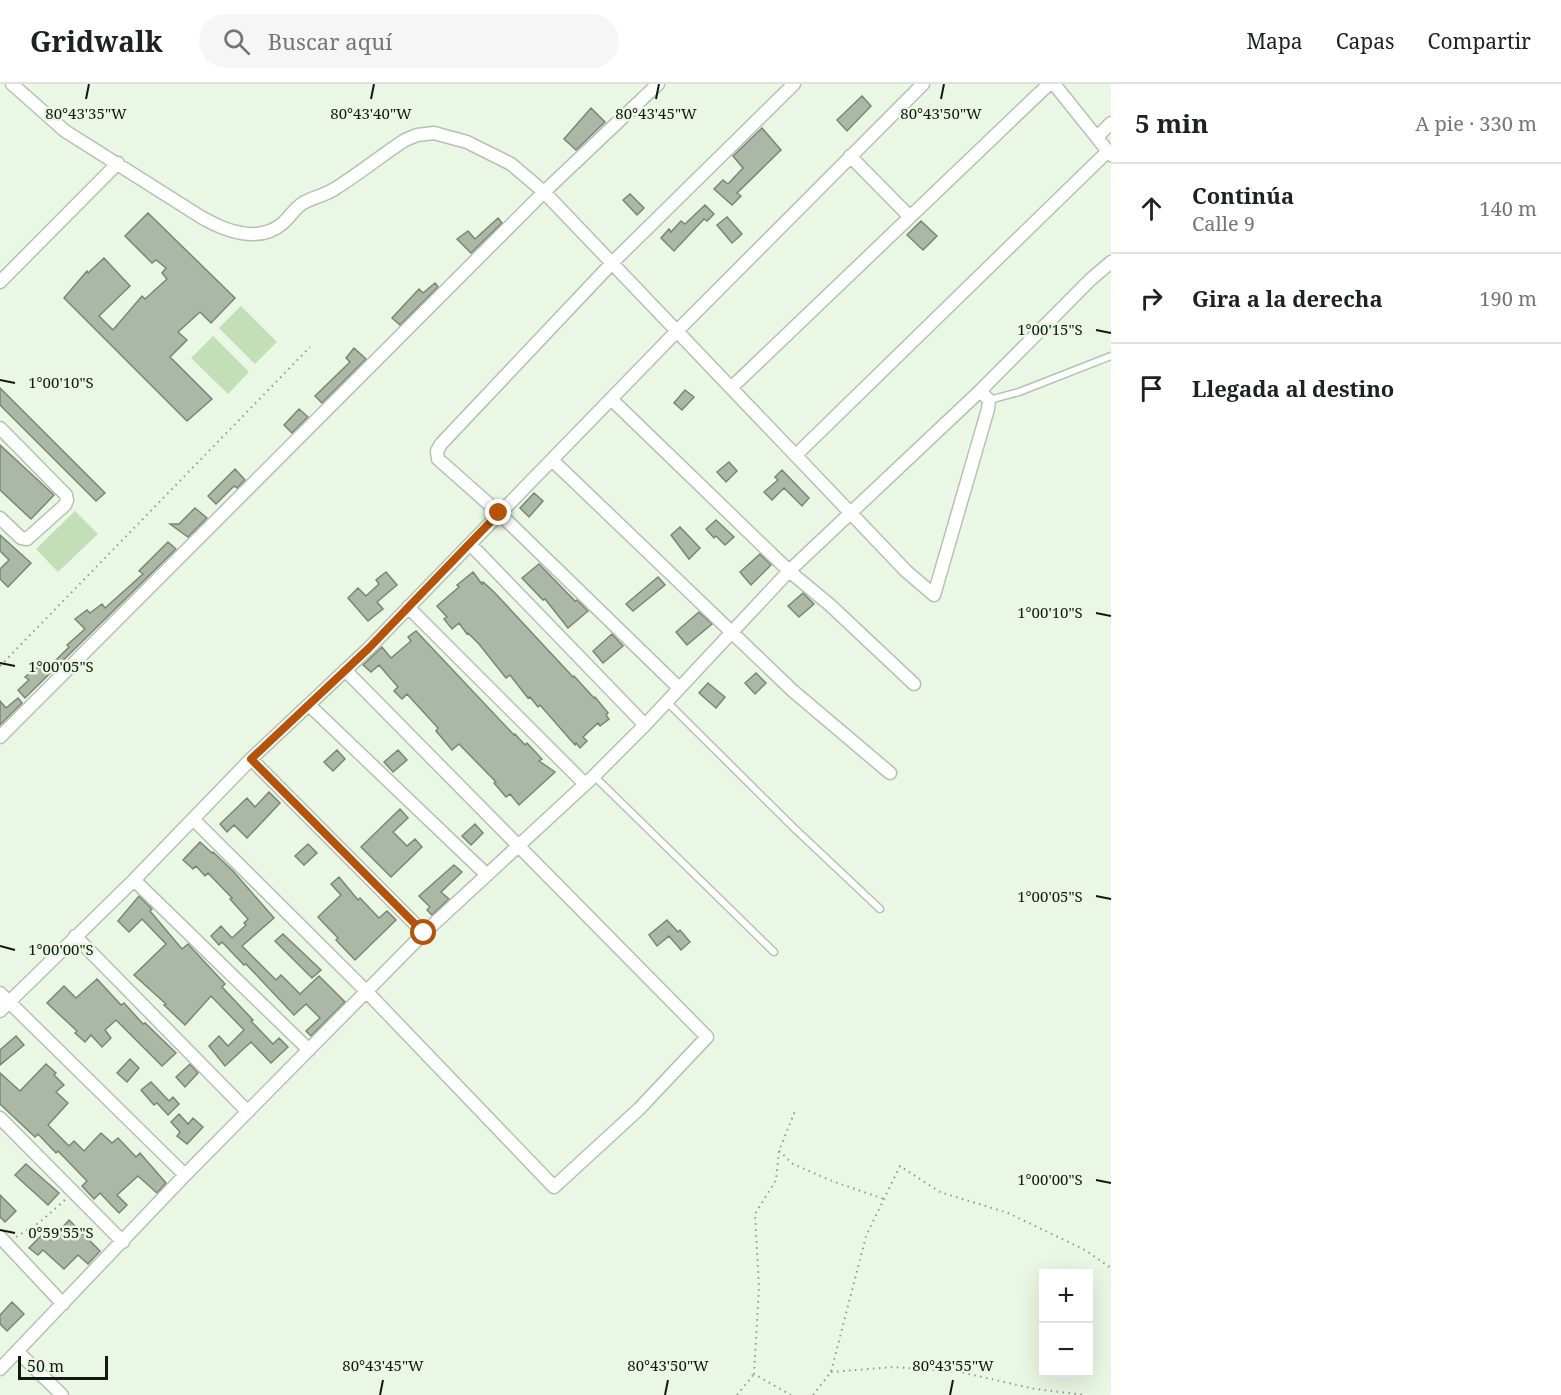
<!DOCTYPE html>
<html lang="es">
<meta charset="utf-8">
<style>
:root{--surface:#fff;--page:#f6f6f6;--text:#202124;--muted:#757577;--line:#e0e0e0}
body{margin:0;font-family:"Noto Serif",serif;background:var(--page);color:var(--text)}
.controls{position:absolute;right:18px;bottom:18px;display:grid;overflow:hidden;border-radius:0px;box-shadow:0 6px 24px #0002}
.controls button{width:54px;height:54px;display:grid;place-items:center;padding:0;border:0;border-bottom:2px solid var(--line);background:var(--surface);color:var(--text);font:30px sans-serif}
.scale{position:absolute;left:18px;bottom:15px;width:90px;box-sizing:border-box;padding-left:6px;border:3px solid #141812;border-top:0;font-size:16px;line-height:21px;white-space:nowrap;color:#141812;-webkit-text-stroke:4px #eaf7e4;paint-order:stroke}
.stop{position:absolute;width:18px;height:18px;margin:-14px;border:4px solid #b45309;border-radius:50%;background:#fff}
.stop.end{background:#b45309;border-color:#fff;box-shadow:0 2px 6px #0008}
.list{margin:0;padding:0;list-style:none}
h2{display:flex;justify-content:space-between;align-items:center;height:78px;margin:0;padding:0 24px;font-size:26px}
h2 small{font-size:20px;font-weight:400;color:var(--muted)}
.list li{display:grid;grid-template-columns:39px 1fr auto;gap:18px;align-items:center;box-sizing:border-box;height:90px;padding:0 24px;border-top:2px solid var(--line)}
.list b{display:block;font-size:22px;white-space:nowrap}
.list p{margin:0;font-size:20px;white-space:nowrap;color:var(--muted)}
.list em{font-size:20px;font-style:normal;color:var(--muted)}
.icon{flex:none;width:33px;height:33px;fill:none;stroke:currentColor;stroke-width:2;stroke-linecap:round;stroke-linejoin:round}
.map{position:relative;flex:none;width:1111px;height:1311px;overflow:hidden}
header{display:flex;align-items:center;gap:36px;box-sizing:border-box;height:84px;padding:0 30px;background:var(--surface);border-bottom:2px solid var(--line)}
header strong{font-size:28px}
nav{display:flex;gap:33px;margin-inline-start:auto;font-size:21px}
.search{width:420px;height:54px;background:var(--page);display:flex;align-items:center;gap:15px;box-sizing:border-box;padding:0 21px;border-radius:33px;color:var(--muted);font-size:22px}
main{display:flex}
aside{flex:1;background:var(--surface)}
.map>svg:first-child{display:block}
</style>
<header>
<strong>Gridwalk</strong>
<div class="search"><svg class="icon" aria-label="search" viewBox="0 0 24 24"><circle cx="10" cy="10" r="6"/><path d="M15 15l6 6"/></svg>Buscar aquí</div>
<nav><a>Mapa</a><a>Capas</a><a>Compartir</a></nav>
</header>
<main>
<div class="map">
<svg width="1111" height="1311" viewBox="0 0 1111 1311">
<rect width="100%" height="100%" fill="#eaf7e4"/>
<path fill="#c3dfb7" d="M 241,222 L 277,258 L 255,280 L 219,244 Z
M 213,252 L 249,288 L 228,310 L 191,274 Z
M 75,427 L 98,450 L 58,488 L 36,465 Z"/>
<path fill="#acb8a7" stroke="#7a8675" stroke-width="1.5" d="M 862,12 L 871,22 L 847,47 L 837,36 Z
M 591,24 L 605,38 L 576,66 L 564,55 Z
M 762,44 L 781,66 L 737,109 L 741,112 L 732,121 L 714,105 L 723,96 L 728,100 L 743,84 L 733,72 Z
M 630,110 L 644,124 L 637,131 L 623,116 Z
M 705,121 L 714,130 L 707,137 L 704,135 L 674,167 L 661,154 L 669,145 L 671,148 L 681,137 L 685,140 Z
M 148,129 L 235,214 L 211,239 L 200,228 L 178,248 L 187,256 L 170,273 L 212,315 L 187,337 L 64,214 L 87,187 L 88,189 L 104,174 L 130,202 L 99,232 L 113,246 L 142,212 L 145,215 L 167,195 L 162,189 L 166,184 L 156,176 L 152,179 L 125,152 Z
M 727,133 L 742,150 L 732,159 L 717,141 Z
M 498,134 L 502,139 L 471,169 L 457,155 L 468,147 L 475,155 Z
M 921,137 L 937,152 L 923,166 L 907,151 Z
M 435,199 L 438,203 L 400,241 L 392,234 L 419,205 L 423,209 Z
M 354,264 L 366,275 L 322,319 L 315,312 L 350,278 L 346,274 Z
M 0,304 L 105,409 L 96,417 L 0,321 Z
M 685,306 L 694,313 L 682,326 L 674,319 Z
M 299,325 L 308,333 L 292,349 L 284,341 Z
M 0,361 L 54,411 L 31,435 L 0,406 Z
M 729,378 L 737,387 L 726,398 L 717,388 Z
M 235,385 L 245,396 L 237,404 L 234,402 L 216,420 L 208,412 Z
M 782,386 L 809,414 L 802,422 L 784,404 L 772,416 L 764,408 L 778,396 L 775,393 Z
M 534,409 L 543,417 L 529,433 L 520,424 Z
M 195,424 L 207,434 L 188,453 L 170,440 L 179,440 Z
M 716,436 L 734,453 L 725,461 L 716,452 L 714,454 L 706,445 Z
M 680,443 L 700,464 L 689,475 L 671,451 Z
M 0,451 L 31,479 L 8,503 L 0,495 L 0,485 L 9,476 L 0,467 Z
M 168,458 L 176,465 L 25,614 L 18,606 L 29,596 L 25,593 L 45,577 L 50,582 L 69,563 L 67,561 L 85,545 L 75,535 L 87,526 L 90,529 L 102,520 L 105,524 L 143,490 L 139,487 Z
M 760,470 L 771,481 L 751,501 L 740,488 Z
M 539,480 L 575,517 L 577,516 L 588,527 L 568,544 L 545,515 L 543,516 L 522,494 Z
M 386,488 L 397,501 L 377,518 L 383,525 L 368,537 L 348,514 L 358,504 L 366,512 L 379,500 L 376,496 Z
M 473,488 L 482,500 L 483,498 L 494,508 L 573,593 L 574,592 L 594,614 L 595,613 L 608,629 L 606,631 L 609,635 L 600,642 L 598,639 L 583,653 L 587,657 L 580,664 L 576,659 L 575,661 L 540,621 L 538,623 L 530,613 L 528,614 L 510,591 L 506,594 L 479,560 L 468,549 L 467,550 L 459,539 L 452,545 L 444,535 L 447,533 L 437,522 L 459,503 L 457,501 Z
M 658,493 L 665,501 L 633,527 L 626,520 Z
M 803,509 L 814,520 L 799,533 L 788,522 Z
M 699,528 L 712,540 L 687,561 L 676,548 Z
M 416,547 L 514,651 L 515,650 L 525,661 L 527,659 L 542,675 L 539,677 L 555,688 L 519,721 L 510,710 L 506,713 L 494,699 L 496,698 L 459,660 L 452,666 L 436,647 L 438,644 L 407,610 L 402,615 L 394,607 L 398,603 L 379,581 L 371,588 L 363,581 L 382,563 L 391,574 L 411,557 L 408,553 Z
M 612,550 L 623,562 L 603,579 L 593,567 Z
M 756,589 L 766,599 L 755,610 L 745,599 Z
M 708,599 L 725,613 L 716,624 L 699,609 Z
M 18,614 L 22,619 L 0,641 L 0,617 L 6,624 Z
M 337,666 L 345,675 L 333,687 L 324,678 Z
M 398,666 L 407,676 L 393,688 L 384,678 Z
M 269,708 L 280,719 L 247,754 L 234,741 L 227,748 L 220,740 L 247,714 L 255,723 Z
M 400,725 L 408,734 L 393,748 L 407,762 L 415,755 L 422,763 L 391,793 L 361,763 Z
M 475,740 L 483,749 L 471,761 L 462,752 Z
M 200,758 L 212,769 L 213,768 L 233,787 L 274,834 L 242,862 L 276,896 L 281,891 L 300,910 L 319,892 L 345,918 L 311,952 L 306,947 L 320,934 L 306,920 L 294,931 L 246,880 L 244,881 L 222,858 L 219,861 L 211,852 L 221,842 L 232,854 L 246,841 L 244,839 L 248,835 L 230,815 L 232,814 L 208,789 L 205,792 L 196,782 L 193,785 L 183,776 Z
M 308,760 L 317,769 L 304,781 L 295,772 Z
M 454,781 L 462,788 L 441,808 L 449,815 L 432,831 L 427,826 L 430,823 L 419,812 Z
M 339,793 L 358,816 L 360,814 L 379,834 L 387,827 L 396,836 L 355,876 L 336,856 L 338,854 L 318,833 L 341,811 L 331,800 Z
M 139,812 L 152,825 L 150,827 L 182,865 L 188,860 L 225,900 L 222,903 L 253,936 L 251,937 L 273,960 L 279,954 L 288,963 L 271,979 L 251,958 L 225,982 L 209,962 L 219,952 L 228,962 L 244,946 L 211,912 L 185,941 L 164,921 L 166,920 L 134,891 L 166,860 L 142,835 L 129,848 L 118,837 Z
M 667,836 L 678,848 L 680,846 L 690,858 L 681,866 L 669,852 L 657,862 L 649,851 Z
M 283,850 L 321,886 L 312,894 L 275,857 Z
M 97,895 L 121,921 L 124,919 L 143,940 L 145,939 L 176,969 L 162,982 L 116,936 L 105,946 L 111,954 L 102,963 L 91,951 L 85,958 L 75,949 L 77,947 L 47,919 L 64,902 L 76,914 Z
M 16,952 L 24,961 L 0,981 L 0,966 Z
M 130,975 L 139,984 L 127,998 L 117,989 Z
M 46,980 L 56,989 L 54,991 L 64,1001 L 56,1008 L 68,1019 L 48,1041 L 69,1062 L 74,1057 L 84,1067 L 101,1049 L 112,1059 L 118,1054 L 136,1073 L 140,1069 L 166,1099 L 157,1109 L 138,1092 L 117,1111 L 127,1121 L 119,1129 L 100,1109 L 94,1115 L 82,1102 L 87,1097 L 58,1067 L 56,1069 L 38,1050 L 35,1053 L 0,1020 L 0,989 L 20,1007 Z
M 190,980 L 198,989 L 185,1003 L 176,993 Z
M 151,998 L 169,1017 L 173,1013 L 179,1020 L 168,1031 L 157,1019 L 154,1021 L 141,1006 Z
M 179,1030 L 188,1040 L 193,1034 L 203,1043 L 187,1060 L 177,1052 L 180,1048 L 171,1038 Z
M 26,1080 L 59,1109 L 48,1121 L 15,1091 Z
M 0,1111 L 16,1127 L 5,1138 L 0,1133 Z
M 69,1136 L 100,1167 L 88,1180 L 78,1171 L 64,1185 L 43,1166 L 38,1171 L 29,1164 L 44,1149 L 51,1156 Z
M 12,1218 L 24,1230 L 7,1247 L 0,1240 L 0,1231 Z"/>
<g fill="none" stroke-linecap="round" stroke-linejoin="round">
<g stroke="#b6c2b1" stroke-width="9">
<path id="service" d="M 989,316 L 1019,308 L 1111,272
M 666,617 L 793,743 L 880,825
M 594,692 L 774,868"/>
</g>
<g stroke="#b6c2b1" stroke-width="15">
<path id="minor" d="M 12,0 L 65,47 L 201,133 C 225,147 259,160 283,139 C 290,133 295,124 303,119 C 314,113 326,111 336,104 C 360,89 382,71 405,56 L 417,51 L 434,49 L 467,58 L 511,80 L 544,108 L 906,487 L 934,511 L 988,325 L 989,316 L 980,307
M 1054,0 L 1111,71
M 1097,53 L 1111,39
M 850,72 L 910,133
M 0,198 L 118,79
M 731,304 L 1049,0
M 611,315 L 789,487 L 830,521 L 914,600
M 0,344 L 66,411 L 67,416 L 65,421 L 27,455 L 21,454 L 0,434
M 796,371 L 1108,67
M 552,376 L 793,607 L 890,689
M 470,460 L 645,641
M 408,523 L 585,700
M 678,603 L 499,429 L 438,375 L 437,367 L 441,360 L 612,179 L 794,0
M 309,621 L 487,791
M 0,653 L 544,108 L 658,0
M 251,675 L 424,849
M 193,735 L 366,907 L 554,1103 L 639,1025 L 707,953 L 345,586
M 134,796 L 309,966
M 75,852 L 248,1028
M 0,909 L 185,1091
M 0,927 L 134,796 L 251,675 L 369,564 L 677,247 L 923,0
M 0,1034 L 123,1158
M 0,1153 L 63,1220
M 17,1267 L 62,1311
M 0,1285 L 185,1091 L 424,849 L 594,692 L 645,641 L 789,487 L 980,307 L 1090,196 L 1111,178"/>
</g>
<path stroke="#919a8d" stroke-width="2" stroke-dasharray="1.5 4.5" stroke-linecap="butt" d="M 0,582 L 310,263
M 779,1067 L 793,1080 L 832,1097 L 884,1115
M 16,1153 L 40,1138 L 66,1115
M 831,1288 L 894,1283 L 960,1288 L 1035,1305 L 1086,1311
M 737,1311 L 754,1290
M 791,1311 L 754,1290 L 759,1203 L 755,1130 L 776,1096 L 779,1067 L 795,1027
M 813,1311 L 831,1288 L 866,1152 L 900,1082 L 940,1108 L 1008,1129 L 1085,1166 L 1111,1184"/>
<use href="#service" stroke="#fff" stroke-width="6"/>
<use href="#minor" stroke="#fff" stroke-width="12"/>
</g>
<g fill="none" stroke-linecap="round" stroke-linejoin="round">
<path stroke="#b45309" stroke-width="8" d="M 424,849 L 251,675 L 369,564 L 499,429"/>
</g>
<path fill="none" stroke="#141812" stroke-width="2" d="M 86,15 L 89,0M 371,15 L 374,0M 656,15 L 659,0M 941,15 L 944,0M 1096,246 L 1111,249M 0,296 L 15,299M 1096,529 L 1111,532M 0,579 L 15,582M 1096,812 L 1111,815M 0,862 L 15,866M 1096,1096 L 1111,1099M 0,1146 L 15,1149M 380,1311 L 383,1296M 665,1311 L 668,1296M 950,1311 L 953,1296"/>
<g font-size="15" text-anchor="middle" fill="#141812" stroke="#eaf7e4" stroke-width="5" stroke-linejoin="round" paint-order="stroke">
<text x="86" y="35">80°43'35"W</text>
<text x="371" y="35">80°43'40"W</text>
<text x="656" y="35">80°43'45"W</text>
<text x="941" y="35">80°43'50"W</text>
<text x="1050" y="251">1°00'15"S</text>
<text x="61" y="304">1°00'10"S</text>
<text x="1050" y="534">1°00'10"S</text>
<text x="61" y="588">1°00'05"S</text>
<text x="1050" y="818">1°00'05"S</text>
<text x="61" y="871">1°00'00"S</text>
<text x="1050" y="1101">1°00'00"S</text>
<text x="61" y="1154">0°59'55"S</text>
<text x="383" y="1287">80°43'45"W</text>
<text x="668" y="1287">80°43'50"W</text>
<text x="953" y="1287">80°43'55"W</text>
</g>
</svg>
<div class="controls">
<button>+</button>
<button>−</button>
</div>
<div class="scale">50 m</div>
<div class="stop" style="left:424px;top:849px"></div>
<div class="stop end" style="left:499px;top:429px"></div>
</div>
<aside>
<h2>5 min<small>A pie · 330 m</small></h2>
<ul class="list">
<li><svg class="icon" aria-label="ahead" viewBox="0 0 24 24"><path d="M12 20V5M6 11l6-6 6 6"/></svg><div><b>Continúa</b><p>Calle 9</p></div><em>140 m</em></li>
<li><svg class="icon" aria-label="right" viewBox="0 0 24 24"><path d="M7 20v-9h11M14 6l5 5-5 5"/></svg><div><b>Gira a la derecha</b></div><em>190 m</em></li>
<li><svg class="icon" aria-label="arrive" viewBox="0 0 24 24"><path d="M6 21V4h12l-3 4 3 4H6"/></svg><div><b>Llegada al destino</b></div></li>
</ul>
</aside>
</main>
